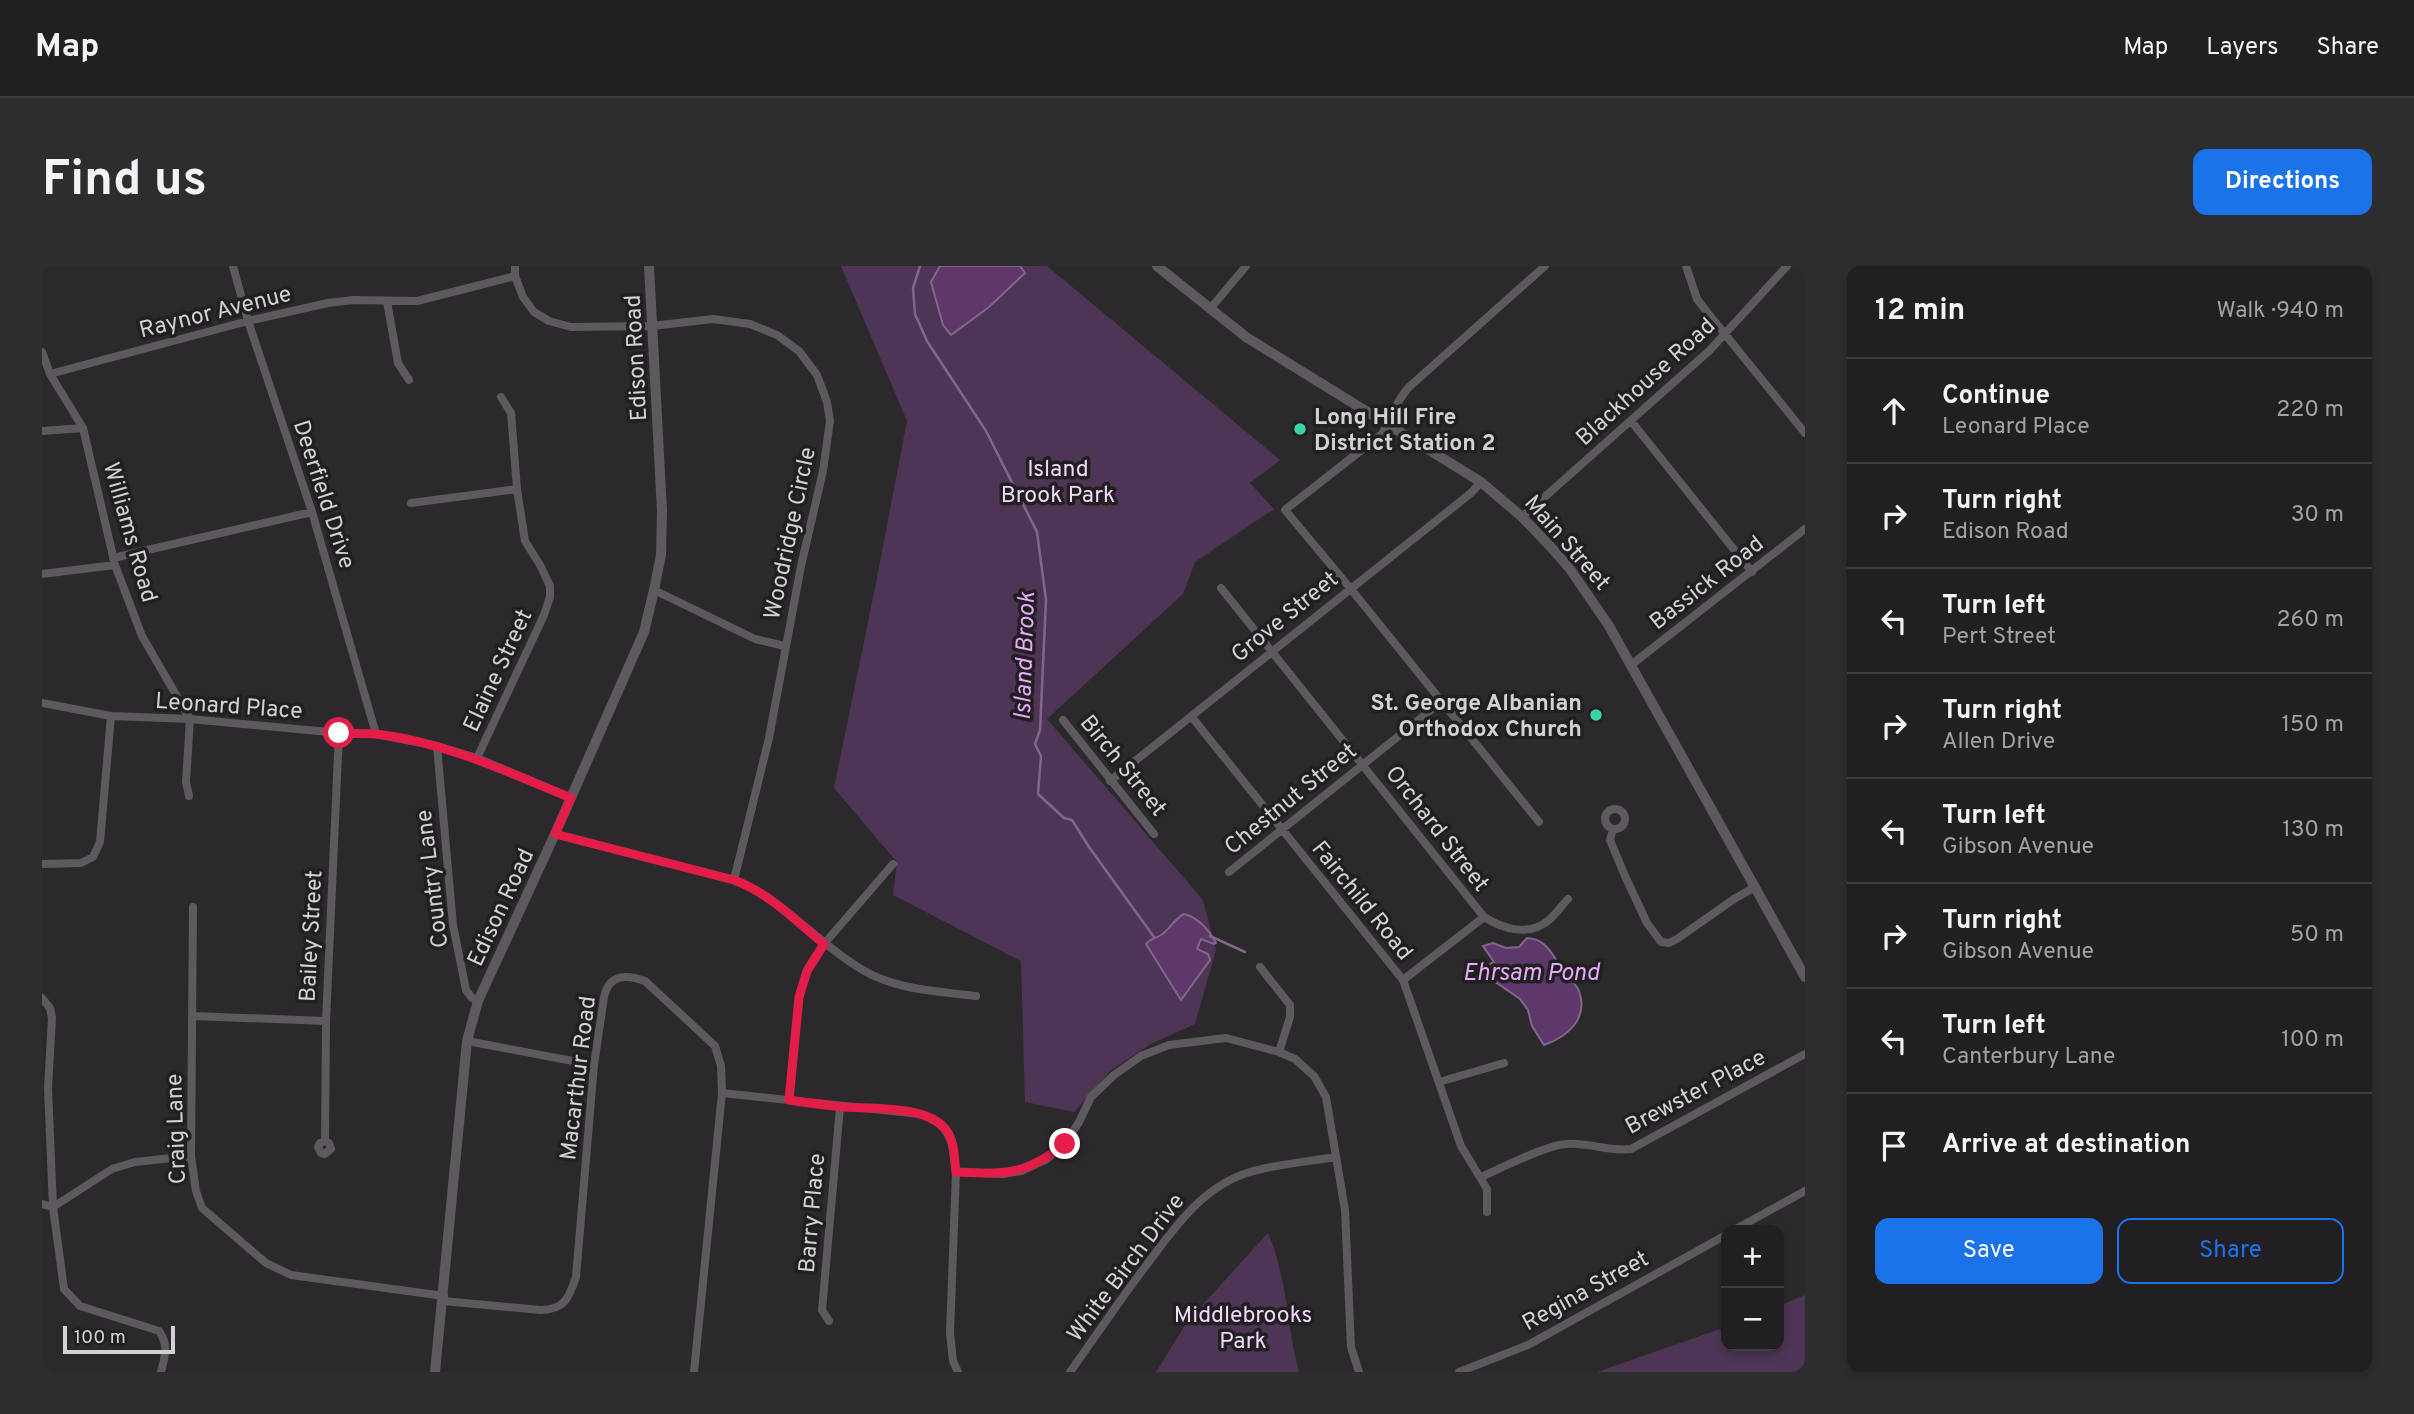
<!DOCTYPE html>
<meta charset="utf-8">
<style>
:root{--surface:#211f22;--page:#2d2c2f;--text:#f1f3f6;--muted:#a2a2a5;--line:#3e3d40;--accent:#1a73e8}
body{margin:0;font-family:Overpass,sans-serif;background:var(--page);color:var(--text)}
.controls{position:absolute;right:21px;bottom:21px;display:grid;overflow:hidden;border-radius:14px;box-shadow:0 4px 10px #0003}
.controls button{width:63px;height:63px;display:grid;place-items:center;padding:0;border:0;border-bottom:2px solid var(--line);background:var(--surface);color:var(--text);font:35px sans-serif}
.scale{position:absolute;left:21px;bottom:18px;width:112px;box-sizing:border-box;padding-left:7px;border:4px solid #d3d1d4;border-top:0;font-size:19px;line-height:24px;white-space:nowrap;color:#d3d1d4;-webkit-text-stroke:5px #221f23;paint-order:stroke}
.stop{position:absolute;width:21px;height:21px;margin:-16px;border:5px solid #e11d48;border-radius:50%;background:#fff}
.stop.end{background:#e11d48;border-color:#fff;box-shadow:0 2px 7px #0008}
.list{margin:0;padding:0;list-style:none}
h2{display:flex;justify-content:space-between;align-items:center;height:91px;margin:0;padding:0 28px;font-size:30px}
h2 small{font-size:23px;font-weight:400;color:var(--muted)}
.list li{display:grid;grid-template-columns:46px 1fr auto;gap:21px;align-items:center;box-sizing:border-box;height:105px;padding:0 28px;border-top:2px solid var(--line)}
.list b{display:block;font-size:26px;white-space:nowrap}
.list p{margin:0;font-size:23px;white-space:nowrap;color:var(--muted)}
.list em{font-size:23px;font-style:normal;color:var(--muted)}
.actions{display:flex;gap:14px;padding:21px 28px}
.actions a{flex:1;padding:16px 0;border:2px solid var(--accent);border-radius:14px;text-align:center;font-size:24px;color:var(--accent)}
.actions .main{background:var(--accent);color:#fff}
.icon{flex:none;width:38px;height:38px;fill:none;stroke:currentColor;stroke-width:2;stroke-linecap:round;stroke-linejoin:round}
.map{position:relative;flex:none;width:1763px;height:1106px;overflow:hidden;border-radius:14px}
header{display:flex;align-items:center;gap:42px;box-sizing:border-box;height:98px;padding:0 35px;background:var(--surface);border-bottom:2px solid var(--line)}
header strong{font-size:33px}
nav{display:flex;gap:38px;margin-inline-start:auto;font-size:24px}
.intro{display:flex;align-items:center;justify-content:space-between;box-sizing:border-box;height:168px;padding:0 42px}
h1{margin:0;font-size:49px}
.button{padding:18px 32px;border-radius:14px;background:var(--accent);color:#fff;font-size:24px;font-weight:700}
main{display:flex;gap:42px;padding:0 42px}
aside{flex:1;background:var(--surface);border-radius:14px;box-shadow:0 4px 10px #0003}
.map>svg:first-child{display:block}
</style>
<header>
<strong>Map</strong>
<nav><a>Map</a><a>Layers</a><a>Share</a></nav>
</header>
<div class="intro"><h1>Find us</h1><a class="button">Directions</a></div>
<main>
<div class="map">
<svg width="1763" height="1106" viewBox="0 0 1763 1106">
<rect width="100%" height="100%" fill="#2c292d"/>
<path fill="#4e3555" d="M 799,0 L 1005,0 L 1238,194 L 1208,217 L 1232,243 L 1153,296 L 1141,328 L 1005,453 L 1161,634 L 1174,684 L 1153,758 L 1109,778 L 1069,804 L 1032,846 L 983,836 L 979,695 L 851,629 L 855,596 L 792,522 L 833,322 L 865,155 Z
M 1226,967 C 1246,1013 1244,1059 1257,1106 L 1114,1106 L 1145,1056 Z
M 1763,1029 L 1763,1106 L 1555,1106 L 1684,1061 L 1684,1080 L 1737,1080 L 1737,1040 Z"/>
<path fill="#5e386a" stroke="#81668a" stroke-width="2" d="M 898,0 L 978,0 L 983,7 L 947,41 L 909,69 L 901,59 L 889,16 Z
M 1142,648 C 1157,652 1167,664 1174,677 L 1172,678 L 1159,673 L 1155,683 L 1166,688 L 1168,694 L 1139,734 L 1104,678 C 1110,671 1113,673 1119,669 C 1128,663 1132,653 1142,648 Z
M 1485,672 C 1503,673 1508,685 1517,698 C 1523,707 1533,716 1537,725 C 1547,753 1525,771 1502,779 L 1490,760 L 1486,744 L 1478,733 L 1452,715 L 1446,705 L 1448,698 L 1452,696 L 1441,680 L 1451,677 L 1464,682 L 1477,681 Z"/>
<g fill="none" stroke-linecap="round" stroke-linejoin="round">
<path stroke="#81668a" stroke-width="2.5" d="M 878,0 L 871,22 L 873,48 L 885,75 L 944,165 L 995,266 L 1004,334 L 998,464 L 993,478 L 999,490 L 996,528 L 1022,552 L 1030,554 L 1047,581 L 1112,671
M 1168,670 L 1203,686"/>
<path stroke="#5d595e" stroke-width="8" d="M 191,0 L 206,55 L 270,246 L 334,468
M 473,0 L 473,10 L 481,31 L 492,46 L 507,55 L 529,61 L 610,60 L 671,53 L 708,58 L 735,69 L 757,85 L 775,109 L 785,136 L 788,155 L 781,205 L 759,300 L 727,472 L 692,614
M 1644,0 L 1655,33 L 1665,46 L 1763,167
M 345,36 L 356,97 L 367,114
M 1168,43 L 1204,0
M 0,86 L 8,108 L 41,162 L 73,299 L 100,370 L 148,453 L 144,516 L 147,530
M 8,108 L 206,55 L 286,37 L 311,34 L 375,35 L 473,10
M 1589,155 L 1710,306
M 0,165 L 41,162
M 369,237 L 475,223
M 1480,251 L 1667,85 L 1745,0
M 71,292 L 270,246
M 0,308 L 73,299
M 1179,322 L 1442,651 C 1461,663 1487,671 1507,654 C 1514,648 1520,639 1526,633
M 612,324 L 713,373 L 743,380
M 1589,399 L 1763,263
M 0,437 L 69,450 L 148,453 L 297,467 L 334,468 L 395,480 L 435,492 L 529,532
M 1149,450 L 1361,714 L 1419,880 L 1445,923 L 1445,946
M 1021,454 L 1112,568
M 395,480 L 411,659 L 424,724 L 430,732 L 436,735
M 435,492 L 502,349 L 508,331 L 508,320 L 498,299 L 483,275 L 475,223 L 469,147 L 459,131
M 1068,515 L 1429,227 L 1439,216
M1563 553a10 10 0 1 1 20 0a10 10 0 1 1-20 0Z
M 1497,556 L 1308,322 L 1243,244 L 1340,168 C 1351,150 1352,138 1367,121 L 1503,0
M 1571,563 L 1568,574 L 1583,610 L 1605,657 L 1619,676 L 1627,677 L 1635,673 L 1692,633 L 1713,621
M 513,568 L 692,614 C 740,632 775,677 819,703 C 853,724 895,725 934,730
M 0,598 L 39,597 L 51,591 L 58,576 L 69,450
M 1187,606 L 1399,436
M 151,641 L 149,890 L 154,925 L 160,942 L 224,997 L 249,1009 L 402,1030
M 1218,701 L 1248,739 L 1248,751 L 1237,786
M 1361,714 L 1442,651
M 0,732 L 8,742 L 10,752 L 6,822 L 11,941 L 22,1023 L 38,1040 L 117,1065 C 127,1079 123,1090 119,1106
M 150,750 L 284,755
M 425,775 L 552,799
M 1397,816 L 1462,797
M 680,827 L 878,848 C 910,859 910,875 914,906 L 908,1067 L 911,1095 L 916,1106
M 747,834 L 757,731 L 765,705 L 782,678 L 851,598
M 283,875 L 278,877 L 276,881 L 279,887 L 283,888 L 289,883 L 287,877 L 283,875 L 284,755 L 297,467
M 914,906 L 961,908 L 979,905 L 1005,893 L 1023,878 L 1037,856 L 1049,831 L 1072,809 L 1099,790 L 1127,779 L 1184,772 L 1237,786 L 1253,793 L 1272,810 L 1284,831 L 1303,944 L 1309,1081 L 1317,1106
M 1439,911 C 1457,903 1507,878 1524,878 C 1547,876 1567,886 1589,883 L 1763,788
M 0,938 L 11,941 L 70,903 L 93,896 L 149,890
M 1692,964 L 1763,925
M 401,1035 L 499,1044 C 522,1044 527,1032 534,1011 L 552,799 L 562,731 C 567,708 584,708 603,715 L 673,780 L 679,800 L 680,827 L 652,1106
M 787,1055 L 780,1044 L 798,841
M 0,1105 L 3,1106
M 1028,1106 C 1054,1070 1079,1032 1106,997 C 1134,960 1161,920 1208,906 C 1235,898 1265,896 1293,891
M 1417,1106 L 1486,1079 L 1684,969"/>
<path stroke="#5d595e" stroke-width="10" d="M 393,1106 L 425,775 L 436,735 L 513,568 L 602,366 L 612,324 L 619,289 L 620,245 L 607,0"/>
<path stroke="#5d595e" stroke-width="10" d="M 1115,0 L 1204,71 L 1439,216 L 1480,251 L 1508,280 L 1528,303 L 1567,360 L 1763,711"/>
</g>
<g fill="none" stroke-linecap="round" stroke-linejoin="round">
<path stroke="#e11d48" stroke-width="9" d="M 297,467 C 309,468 322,467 334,468 C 403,476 466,506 529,532 L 513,568 L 692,614 C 727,627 753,654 782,678 L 765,705 L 757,731 L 747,834 C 765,837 783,839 801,841 C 829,843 886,839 904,864 C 913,875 912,893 914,906 C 964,908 982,910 1023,878"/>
</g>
<g fill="#39d4a5" stroke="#221f23" stroke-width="2.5">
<circle cx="1258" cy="163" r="7"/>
<circle cx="1554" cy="449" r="7"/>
</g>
<g text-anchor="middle" stroke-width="7" stroke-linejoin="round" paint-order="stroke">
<g font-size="23" fill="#d3d1d4" stroke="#221f23">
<text transform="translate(173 45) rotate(-14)" y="8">Raynor Avenue</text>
<text transform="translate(593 92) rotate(-93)" y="8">Edison Road</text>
<text transform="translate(1603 115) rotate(-42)" y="8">Blackhouse Road</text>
<text transform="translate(283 228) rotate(72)" y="8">Deerfield Drive</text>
<text transform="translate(89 266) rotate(74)" y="8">Williams Road</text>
<text transform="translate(747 267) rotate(-78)" y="8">Woodridge Circle</text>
<text transform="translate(1526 276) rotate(49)" y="8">Main Street</text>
<text transform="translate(1664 316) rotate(-38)" y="8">Bassick Road</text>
<text transform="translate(1242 350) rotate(-39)" y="8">Grove Street</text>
<text transform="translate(455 404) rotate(-65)" y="8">Elaine Street</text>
<text transform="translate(187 439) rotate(4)" y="8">Leonard Place</text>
<text transform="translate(1082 499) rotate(51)" y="8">Birch Street</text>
<text transform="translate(1248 532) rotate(-39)" y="8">Chestnut Street</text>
<text transform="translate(1396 562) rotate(52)" y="8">Orchard Street</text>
<text transform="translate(389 613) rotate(-97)" y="8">Country Lane</text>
<text transform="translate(1321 634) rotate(51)" y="8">Fairchild Road</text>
<text transform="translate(458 641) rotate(-65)" y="8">Edison Road</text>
<text transform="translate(268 670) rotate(-87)" y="8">Bailey Street</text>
<text transform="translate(535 812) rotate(-83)" y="8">Macarthur Road</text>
<text transform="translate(1653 825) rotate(-28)" y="8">Brewster Place</text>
<text transform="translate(133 863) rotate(-92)" y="8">Craig Lane</text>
<text transform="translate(769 947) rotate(-85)" y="8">Barry Place</text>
<text transform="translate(1083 1001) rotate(-53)" y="8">White Birch Drive</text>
<text transform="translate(1543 1024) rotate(-29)" y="8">Regina Street</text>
</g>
<g font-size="23" font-weight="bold" fill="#d3d1d4" stroke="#221f23" text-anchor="start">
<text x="1272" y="158">Long Hill Fire<tspan x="1272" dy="26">District Station 2</tspan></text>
<text x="1540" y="444" text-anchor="end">St. George Albanian<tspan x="1540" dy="26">Orthodox Church</tspan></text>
</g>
<g font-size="23" fill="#f0d8f7" stroke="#221f23">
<text x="1016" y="210">Island<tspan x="1016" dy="26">Brook Park</tspan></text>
<text x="1201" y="1056">Middlebrooks<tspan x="1201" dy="26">Park</tspan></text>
</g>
<g font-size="24" font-style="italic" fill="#e5aaf8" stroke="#221f23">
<text transform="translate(982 390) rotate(-88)" y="8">Island Brook</text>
<text x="1489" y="714">Ehrsam Pond</text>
</g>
</g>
</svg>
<div class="controls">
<button>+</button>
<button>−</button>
</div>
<div class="scale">100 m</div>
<div class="stop" style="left:297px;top:467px"></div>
<div class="stop end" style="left:1023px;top:878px"></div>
</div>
<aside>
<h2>12 min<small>Walk · 940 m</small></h2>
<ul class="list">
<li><svg class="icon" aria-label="ahead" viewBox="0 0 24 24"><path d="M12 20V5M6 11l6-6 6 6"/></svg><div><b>Continue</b><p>Leonard Place</p></div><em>220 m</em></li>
<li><svg class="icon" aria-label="right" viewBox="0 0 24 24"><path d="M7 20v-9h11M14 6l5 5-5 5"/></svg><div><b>Turn right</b><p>Edison Road</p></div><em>30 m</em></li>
<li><svg class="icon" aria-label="left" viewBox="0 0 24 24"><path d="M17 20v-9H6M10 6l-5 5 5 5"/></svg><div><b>Turn left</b><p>Pert Street</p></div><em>260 m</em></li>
<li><svg class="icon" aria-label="right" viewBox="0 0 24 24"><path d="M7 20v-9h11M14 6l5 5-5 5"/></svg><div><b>Turn right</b><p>Allen Drive</p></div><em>150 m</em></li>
<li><svg class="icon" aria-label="left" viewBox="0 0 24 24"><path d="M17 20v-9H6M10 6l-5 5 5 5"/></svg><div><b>Turn left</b><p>Gibson Avenue</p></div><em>130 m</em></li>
<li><svg class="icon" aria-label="right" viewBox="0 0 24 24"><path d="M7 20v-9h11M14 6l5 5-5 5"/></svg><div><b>Turn right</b><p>Gibson Avenue</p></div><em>50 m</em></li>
<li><svg class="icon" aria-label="left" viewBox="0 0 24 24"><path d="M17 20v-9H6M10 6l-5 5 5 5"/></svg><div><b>Turn left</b><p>Canterbury Lane</p></div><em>100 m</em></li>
<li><svg class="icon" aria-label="arrive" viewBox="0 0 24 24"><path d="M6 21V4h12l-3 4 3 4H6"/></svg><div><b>Arrive at destination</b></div></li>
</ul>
<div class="actions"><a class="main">Save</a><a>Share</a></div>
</aside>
</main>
